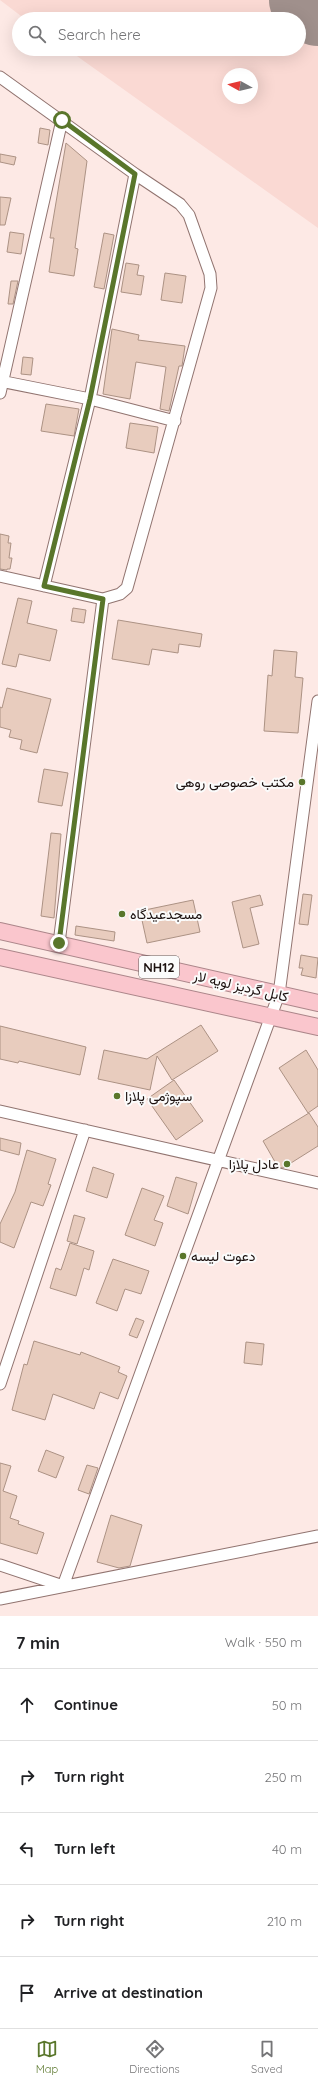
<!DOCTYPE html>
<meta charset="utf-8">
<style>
:root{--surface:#fff;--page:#f6f6f6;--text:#202124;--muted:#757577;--line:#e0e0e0;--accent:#59762b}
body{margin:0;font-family:Quicksand,Vazirmatn,sans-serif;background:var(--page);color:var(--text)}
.compass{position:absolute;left:222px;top:68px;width:36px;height:36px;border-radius:50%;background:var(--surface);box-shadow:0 4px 16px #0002;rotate:278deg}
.stop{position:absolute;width:12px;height:12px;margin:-9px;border:3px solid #59762b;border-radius:50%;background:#fff}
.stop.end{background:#59762b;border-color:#fff;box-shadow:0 1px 4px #0008}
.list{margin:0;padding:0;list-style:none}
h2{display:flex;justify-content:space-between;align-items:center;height:52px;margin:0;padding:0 16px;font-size:17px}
h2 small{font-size:13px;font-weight:400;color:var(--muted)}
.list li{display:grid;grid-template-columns:26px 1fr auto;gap:12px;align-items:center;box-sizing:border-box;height:72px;padding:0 16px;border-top:1px solid var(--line)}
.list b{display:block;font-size:15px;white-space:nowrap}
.list em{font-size:13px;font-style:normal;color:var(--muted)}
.icon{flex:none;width:22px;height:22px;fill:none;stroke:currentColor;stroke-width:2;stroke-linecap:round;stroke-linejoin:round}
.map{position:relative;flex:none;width:318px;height:1616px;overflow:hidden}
.search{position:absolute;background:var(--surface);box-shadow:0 4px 16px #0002;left:12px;right:12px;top:12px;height:44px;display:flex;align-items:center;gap:10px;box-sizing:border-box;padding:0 14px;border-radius:22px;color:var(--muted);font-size:15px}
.sheet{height:412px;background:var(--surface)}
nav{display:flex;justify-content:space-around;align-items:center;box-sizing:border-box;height:56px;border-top:1px solid var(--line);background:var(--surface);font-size:11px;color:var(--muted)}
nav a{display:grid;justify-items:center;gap:2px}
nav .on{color:var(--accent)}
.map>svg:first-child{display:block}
</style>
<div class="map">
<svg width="318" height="1616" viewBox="0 0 318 1616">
<rect width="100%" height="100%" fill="#fde9e5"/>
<path fill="#fad9d3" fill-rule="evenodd" d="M 0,0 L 318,0 L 318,228 L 67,49 L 299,49 L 299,19 L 25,19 ZM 228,74 L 252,74 L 252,98 L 228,98 Z"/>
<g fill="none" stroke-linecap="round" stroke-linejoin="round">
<path stroke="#a0908c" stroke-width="76" d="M 307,0 L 318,8"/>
</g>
<path fill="#e8ccbe" stroke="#ac9284" d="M 40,128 L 50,130 L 48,145 L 38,143 Z
M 66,143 L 87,161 L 75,248 L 78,249 L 74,276 L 49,272 L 54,238 L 50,238 Z
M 0,154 L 16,157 L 14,165 L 0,162 Z
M 0,197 L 11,198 L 5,225 L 0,225 Z
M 10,232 L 24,234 L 21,254 L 7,252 Z
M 104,233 L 114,235 L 104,289 L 94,287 Z
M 126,263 L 139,265 L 137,275 L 144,276 L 141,295 L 121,292 Z
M 165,273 L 186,276 L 182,303 L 161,300 Z
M 11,281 L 18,281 L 13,304 L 8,304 Z
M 112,329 L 139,335 L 138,340 L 185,346 L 182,366 L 179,366 L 169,411 L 160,409 L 166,367 L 136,362 L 130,399 L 103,394 Z
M 23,357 L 33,358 L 31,375 L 21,374 Z
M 46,404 L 79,409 L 74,436 L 41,431 Z
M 130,423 L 158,427 L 154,453 L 126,448 Z
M 0,534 L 9,536 L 8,543 L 11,543 L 9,558 L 12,558 L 10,569 L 7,569 L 7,570 L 0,569 Z
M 18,598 L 32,601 L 27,623 L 57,630 L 50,661 L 19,654 L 16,667 L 2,664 Z
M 73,608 L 86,610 L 84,623 L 71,621 Z
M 118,620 L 202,634 L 200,647 L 179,644 L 178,653 L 152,649 L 149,665 L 112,659 Z
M 274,650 L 297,652 L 295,677 L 303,678 L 298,733 L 264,731 L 268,675 L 272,676 Z
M 7,688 L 51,699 L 37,753 L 20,749 L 22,740 L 9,737 L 11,730 L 0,727 L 0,707 L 2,708 Z
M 44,769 L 68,773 L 62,806 L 38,802 Z
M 51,833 L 61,834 L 54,918 L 41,916 Z
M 303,894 L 312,895 L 308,925 L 299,924 Z
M 260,895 L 263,905 L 250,908 L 259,944 L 243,948 L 232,902 Z
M 193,900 L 200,932 L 147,943 L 140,911 Z
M 76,926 L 115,932 L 114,941 L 75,935 Z
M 301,955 L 318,958 L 316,978 L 301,975 L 303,968 L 299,968 Z
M 201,1025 L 218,1051 L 172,1080 L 157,1056 L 150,1090 L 98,1079 L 104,1050 L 147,1059 Z
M 0,1026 L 86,1047 L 80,1075 L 19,1061 L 18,1063 L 0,1059 Z
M 306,1050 L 318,1070 L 318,1106 L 308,1113 L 279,1068 Z
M 174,1080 L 203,1121 L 176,1140 L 147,1099 Z
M 309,1113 L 318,1127 L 318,1146 L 283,1168 L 278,1167 L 263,1141 Z
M 0,1138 L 21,1143 L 19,1155 L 0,1150 Z
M 27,1150 L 56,1159 L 48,1184 L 51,1185 L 43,1206 L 31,1202 L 14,1248 L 0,1242 L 0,1224 L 15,1192 Z
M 93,1167 L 114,1174 L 107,1198 L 86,1191 Z
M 176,1177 L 197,1183 L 188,1214 L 167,1206 Z
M 142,1188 L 164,1196 L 154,1220 L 163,1223 L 155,1246 L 125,1235 Z
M 74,1215 L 85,1218 L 77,1244 L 67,1241 Z
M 70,1243 L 94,1251 L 89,1270 L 84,1268 L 76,1296 L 50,1288 L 56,1268 L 61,1270 Z
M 113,1259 L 149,1271 L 141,1294 L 125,1289 L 117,1311 L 96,1303 Z
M 136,1318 L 144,1321 L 137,1338 L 129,1335 Z
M 34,1341 L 80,1355 L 81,1352 L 120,1367 L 118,1372 L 127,1376 L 118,1399 L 100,1392 L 94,1409 L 53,1394 L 45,1420 L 12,1410 L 24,1364 L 27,1365 Z
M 246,1342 L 264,1344 L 262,1365 L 244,1363 Z
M 46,1450 L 64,1457 L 56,1478 L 38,1471 Z
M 0,1463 L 11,1466 L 3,1491 L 17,1496 L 10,1518 L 19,1521 L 18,1524 L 44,1533 L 37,1554 L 0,1543 Z
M 87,1465 L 98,1468 L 89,1494 L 78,1490 Z
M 111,1515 L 142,1525 L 130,1566 L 119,1568 L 97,1562 Z"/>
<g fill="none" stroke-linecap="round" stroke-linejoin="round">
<g stroke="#917470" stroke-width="13">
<path id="minor" d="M 0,77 L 135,174 L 180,204 L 189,215 L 210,274 L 211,288 L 127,588 L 120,594 L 103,599 L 0,576
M 0,381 L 90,399 L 175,421
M 0,393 L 62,120
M 44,586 L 90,399 L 135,174
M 59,943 L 103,599
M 0,1111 L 318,1183
M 0,1384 L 85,1130
M 0,1565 L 63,1586 L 279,994 L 318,701
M 0,1599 L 318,1536"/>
</g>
<g stroke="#ac868a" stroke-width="18">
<path id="highway" d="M 0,931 L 318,1003
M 0,957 L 318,1027"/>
</g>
<use href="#minor" stroke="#fff" stroke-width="11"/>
<use href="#highway" stroke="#fac6cd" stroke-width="16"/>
</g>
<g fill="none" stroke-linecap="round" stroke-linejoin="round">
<path stroke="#59762b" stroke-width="5" d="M 59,943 L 103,599 L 44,586 L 90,399 L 135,174 L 62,120"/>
</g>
<g fill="#59762b" stroke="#fbfbfb" stroke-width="1.5">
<circle cx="302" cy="782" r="4"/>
<circle cx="122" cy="914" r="4"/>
<circle cx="117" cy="1096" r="4"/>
<circle cx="287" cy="1164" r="4"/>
<circle cx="183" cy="1256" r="4"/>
</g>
<g text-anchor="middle" stroke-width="4" stroke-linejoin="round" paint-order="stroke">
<rect fill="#fbfbfb" stroke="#5e5655" stroke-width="1" x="139" y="956" width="40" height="22" rx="3"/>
<g font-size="13" font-weight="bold" fill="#1b100e">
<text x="159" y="972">NH12</text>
</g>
<g font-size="14" fill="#1b100e" stroke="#fbfbfb" text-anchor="start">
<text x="294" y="787" text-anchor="end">مکتب خصوصی روهی</text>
<text x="130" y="919">مسجدعیدگاه</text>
<text x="125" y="1101">سپوژمی پلازا</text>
<text x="279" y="1169" text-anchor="end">عادل پلازا</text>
<text x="191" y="1261">دعوت لیسه</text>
</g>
<g font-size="14" fill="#1b100e" stroke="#fbfbfb">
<text transform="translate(241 986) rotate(13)" y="5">کابل گردیز لویه لار</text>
</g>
</g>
</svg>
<svg class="compass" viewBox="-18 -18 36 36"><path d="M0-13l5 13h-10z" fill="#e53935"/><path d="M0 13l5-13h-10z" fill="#757577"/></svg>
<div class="stop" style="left:62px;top:120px"></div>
<div class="stop end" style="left:59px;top:943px"></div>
<div class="search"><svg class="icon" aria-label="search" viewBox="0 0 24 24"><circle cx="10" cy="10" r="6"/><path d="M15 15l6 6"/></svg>Search here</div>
</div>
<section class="sheet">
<h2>7 min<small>Walk · 550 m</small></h2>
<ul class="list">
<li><svg class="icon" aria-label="ahead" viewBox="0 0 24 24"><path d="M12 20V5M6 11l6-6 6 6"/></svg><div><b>Continue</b></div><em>50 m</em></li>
<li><svg class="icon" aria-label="right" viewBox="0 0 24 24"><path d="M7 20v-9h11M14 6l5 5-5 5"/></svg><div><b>Turn right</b></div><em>250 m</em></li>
<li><svg class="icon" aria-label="left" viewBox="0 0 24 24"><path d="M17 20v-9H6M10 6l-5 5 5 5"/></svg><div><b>Turn left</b></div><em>40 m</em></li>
<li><svg class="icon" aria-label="right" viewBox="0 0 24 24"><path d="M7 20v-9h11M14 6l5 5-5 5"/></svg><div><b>Turn right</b></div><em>210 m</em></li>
<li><svg class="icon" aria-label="arrive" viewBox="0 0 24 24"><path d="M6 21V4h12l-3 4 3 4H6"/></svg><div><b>Arrive at destination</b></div></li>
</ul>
</section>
<nav>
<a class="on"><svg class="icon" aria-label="map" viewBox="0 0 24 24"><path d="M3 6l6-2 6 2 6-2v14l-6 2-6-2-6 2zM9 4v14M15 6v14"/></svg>Map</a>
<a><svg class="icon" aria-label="directions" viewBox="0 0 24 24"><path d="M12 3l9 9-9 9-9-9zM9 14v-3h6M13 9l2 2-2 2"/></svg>Directions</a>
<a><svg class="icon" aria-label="saved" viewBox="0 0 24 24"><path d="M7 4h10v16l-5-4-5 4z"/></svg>Saved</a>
</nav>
